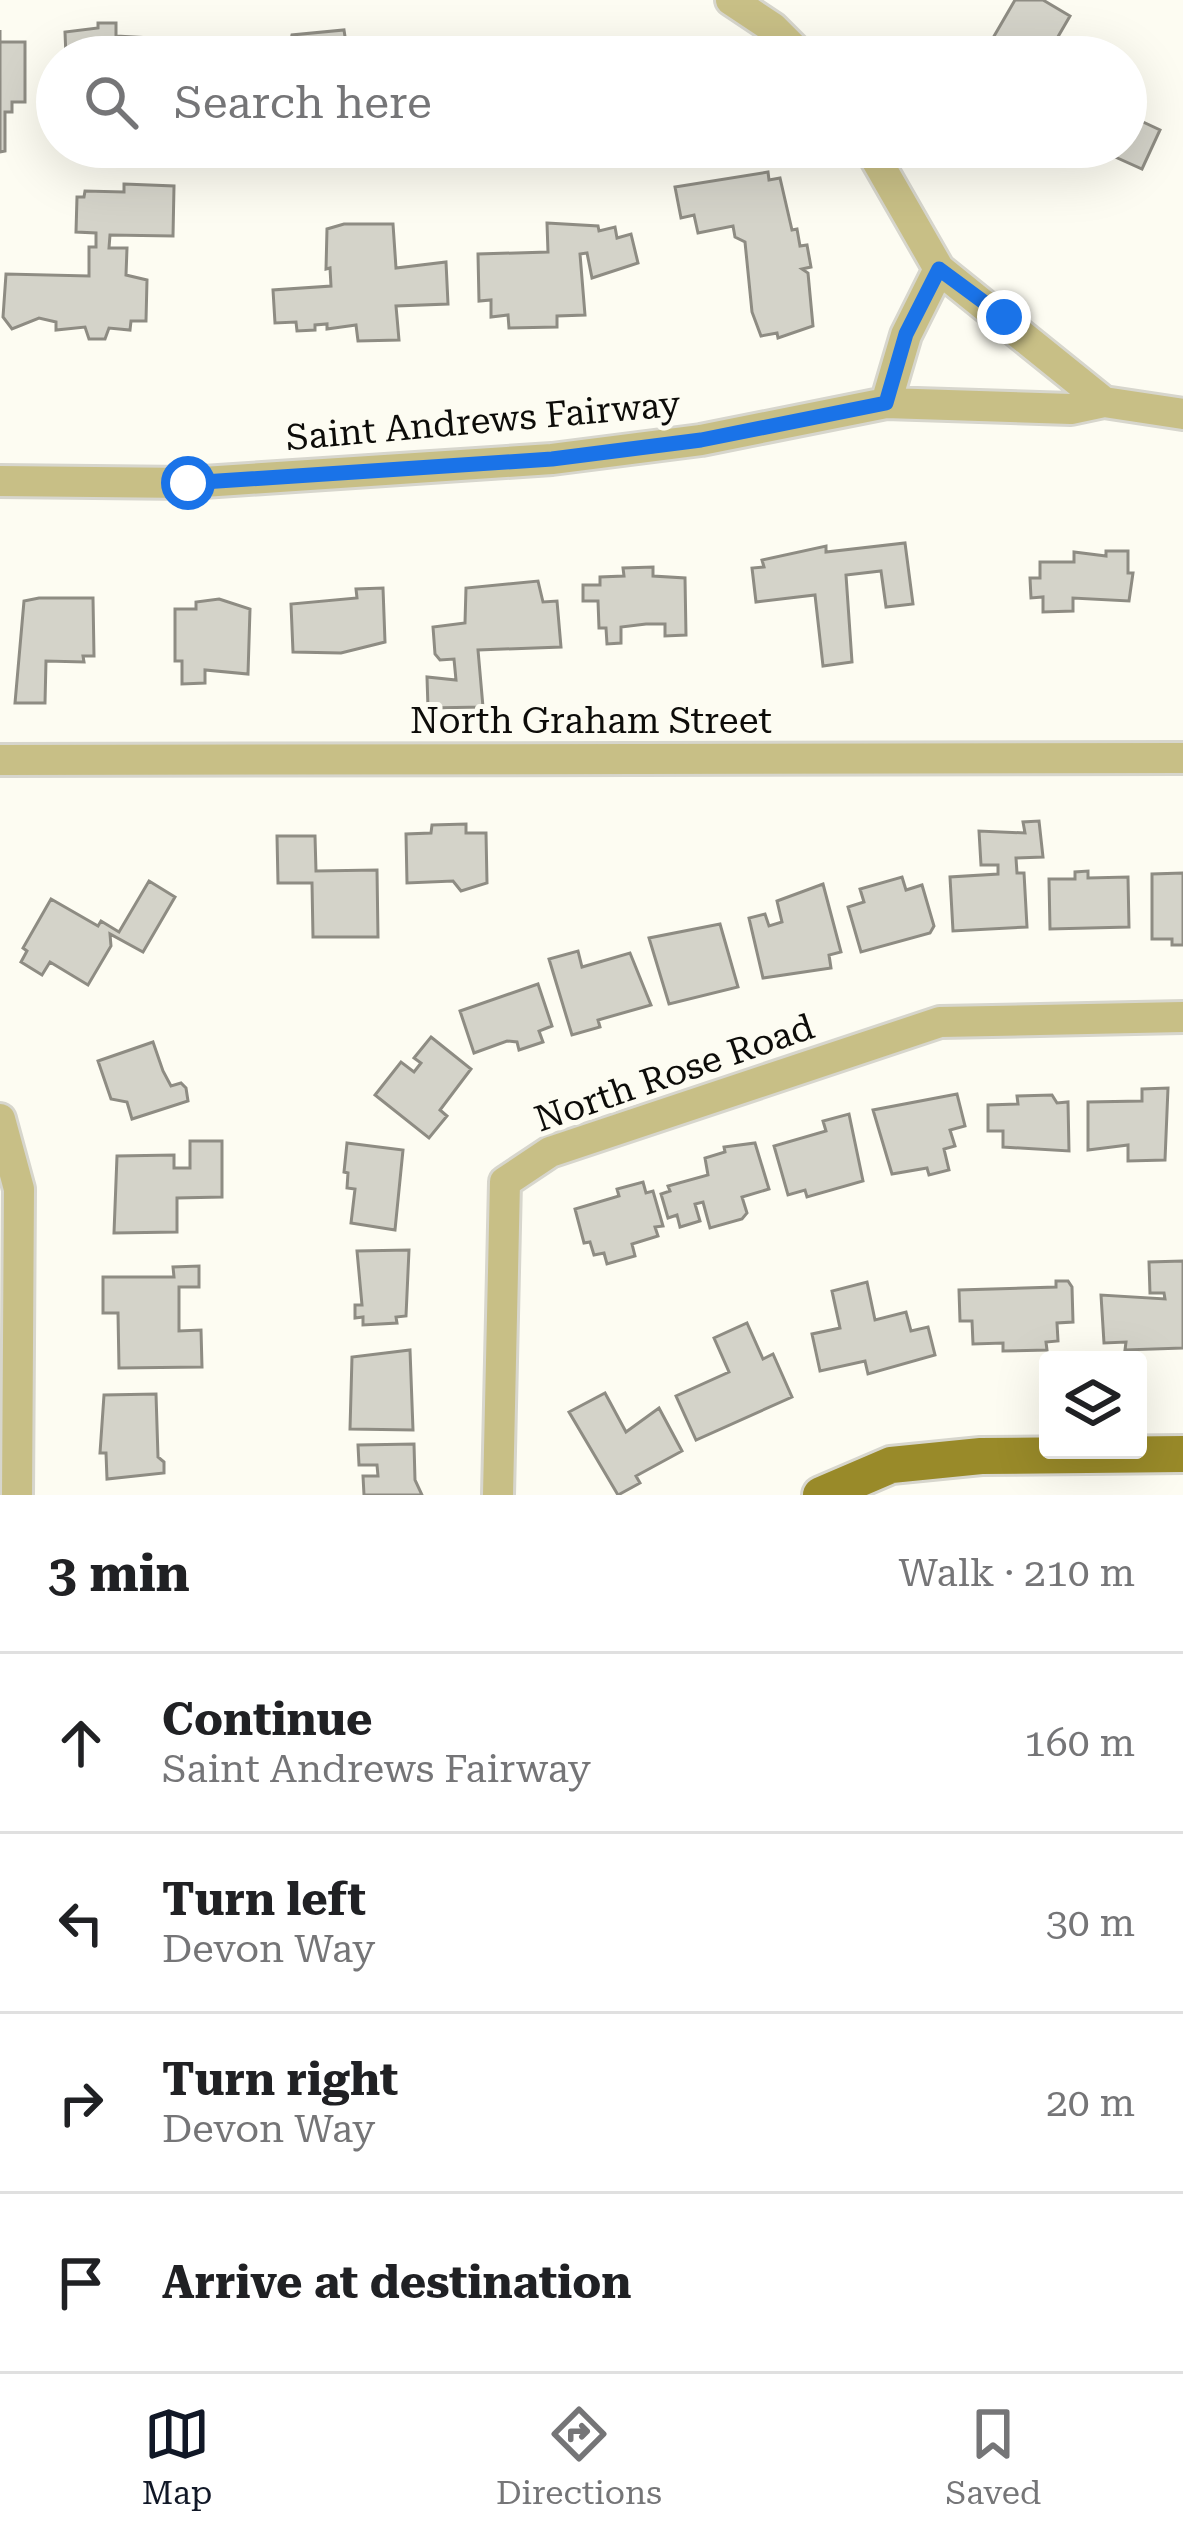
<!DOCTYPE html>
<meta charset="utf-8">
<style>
:root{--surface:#fff;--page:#f6f6f6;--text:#202124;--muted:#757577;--line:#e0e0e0;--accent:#111827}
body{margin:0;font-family:"Roboto Serif",serif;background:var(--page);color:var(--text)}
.controls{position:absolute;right:36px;bottom:36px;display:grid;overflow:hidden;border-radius:12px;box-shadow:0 12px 48px #0002}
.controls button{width:108px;height:108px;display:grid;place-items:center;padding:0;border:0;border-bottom:3px solid var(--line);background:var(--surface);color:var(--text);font:60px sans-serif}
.stop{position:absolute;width:36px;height:36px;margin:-27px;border:9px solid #1a73e8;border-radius:50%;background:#fff}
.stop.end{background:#1a73e8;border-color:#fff;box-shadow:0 3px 12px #0008}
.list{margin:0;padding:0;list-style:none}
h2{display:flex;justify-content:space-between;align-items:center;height:156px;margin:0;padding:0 48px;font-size:51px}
h2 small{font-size:39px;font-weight:400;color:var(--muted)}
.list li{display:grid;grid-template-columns:78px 1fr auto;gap:36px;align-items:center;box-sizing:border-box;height:180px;padding:0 48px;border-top:3px solid var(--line)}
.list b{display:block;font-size:45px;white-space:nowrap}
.list p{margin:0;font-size:39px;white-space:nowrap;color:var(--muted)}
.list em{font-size:39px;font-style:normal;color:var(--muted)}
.icon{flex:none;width:66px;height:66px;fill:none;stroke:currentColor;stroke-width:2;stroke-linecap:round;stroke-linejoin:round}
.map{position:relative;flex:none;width:1183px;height:1495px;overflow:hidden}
.search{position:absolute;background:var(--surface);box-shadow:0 12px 48px #0002;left:36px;right:36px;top:36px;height:132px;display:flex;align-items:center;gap:30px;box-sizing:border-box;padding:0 42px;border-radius:66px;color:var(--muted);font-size:45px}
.sheet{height:876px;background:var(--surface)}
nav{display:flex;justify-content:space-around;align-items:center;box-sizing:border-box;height:168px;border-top:3px solid var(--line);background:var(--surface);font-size:33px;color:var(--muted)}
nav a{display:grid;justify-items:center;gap:6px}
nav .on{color:var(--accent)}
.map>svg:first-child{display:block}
</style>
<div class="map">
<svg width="1183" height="1495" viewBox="0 0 1183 1495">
<rect width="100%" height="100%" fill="#fdfcf2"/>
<path fill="#d4d3c9" stroke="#8e8c83" stroke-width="3" d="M 1015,0 L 1043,0 L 1070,16 L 1052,47 L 1070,57 L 997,57 L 986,50 Z
M 98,23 L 116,23 L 116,36 L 151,38 L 154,54 L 178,57 L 66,57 L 65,32 L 98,28 Z
M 0,30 L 0,42 L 25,42 L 25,102 L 12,102 L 12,112 L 5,112 L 5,151 L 0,152 Z
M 344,30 L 346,43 L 369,46 L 386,41 L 400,47 L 403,57 L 252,57 L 252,49 L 289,48 L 292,35 Z
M 520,38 L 562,52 L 562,57 L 496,57 L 502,39 L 518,44 Z
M 1126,114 L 1160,130 L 1142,169 L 1093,147 L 1126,147 Z
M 768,172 L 769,180 L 780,178 L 792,230 L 797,229 L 800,246 L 807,245 L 811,267 L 802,269 L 808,273 L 813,326 L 778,338 L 777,333 L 761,336 L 752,312 L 745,242 L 735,237 L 733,226 L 698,233 L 694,215 L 681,218 L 675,187 Z
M 124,184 L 174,186 L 173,236 L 110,235 L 109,248 L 127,248 L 126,275 L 147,280 L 146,321 L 131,321 L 130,330 L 109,328 L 105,339 L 89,339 L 85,327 L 56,330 L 56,322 L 39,318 L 12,329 L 3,317 L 6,274 L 89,276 L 89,247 L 96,247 L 96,233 L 76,232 L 77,197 L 84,197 L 85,191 L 124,192 Z
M 547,223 L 598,226 L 599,231 L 615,227 L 617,238 L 631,234 L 638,263 L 592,278 L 587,253 L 580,254 L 585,315 L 557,316 L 557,327 L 509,328 L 508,315 L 491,317 L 491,300 L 479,301 L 478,254 L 548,252 Z
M 344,224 L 393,224 L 396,268 L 446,262 L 448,304 L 396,306 L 399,340 L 358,341 L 356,325 L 327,329 L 327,324 L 315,325 L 315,330 L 297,331 L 296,322 L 275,323 L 273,290 L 331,286 L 330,268 L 326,269 L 327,229 Z
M 905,543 L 913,604 L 886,607 L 881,571 L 846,575 L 852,662 L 823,666 L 815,595 L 756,602 L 752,568 L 764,567 L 762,560 L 826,546 L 826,552 Z
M 1106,551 L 1128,551 L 1128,573 L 1133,573 L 1129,601 L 1073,598 L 1073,611 L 1043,612 L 1043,597 L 1031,598 L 1030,578 L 1040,578 L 1040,562 L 1074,562 L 1074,552 L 1106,556 Z
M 653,567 L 653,576 L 685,578 L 686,635 L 665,636 L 665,624 L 646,624 L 621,627 L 621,643 L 607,644 L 606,628 L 599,628 L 598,601 L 583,601 L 583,585 L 600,585 L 600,577 L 624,576 L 623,568 Z
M 538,581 L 543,602 L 557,601 L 561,647 L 478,650 L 483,707 L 428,708 L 427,677 L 456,680 L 454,659 L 440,660 L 435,654 L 433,627 L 465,623 L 466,588 Z
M 383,588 L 385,642 L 341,653 L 293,652 L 291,604 L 357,598 L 356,589 Z
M 39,598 L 93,598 L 94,656 L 83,656 L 84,662 L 46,661 L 45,703 L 15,703 L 24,601 Z
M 219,599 L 250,609 L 248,674 L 205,670 L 205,683 L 182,684 L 182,661 L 175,661 L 175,609 L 196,609 L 196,602 Z
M 1039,821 L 1043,857 L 1016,858 L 1017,873 L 1024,873 L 1027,927 L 953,931 L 950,877 L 998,874 L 998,865 L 981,865 L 979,831 L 1025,833 L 1023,822 Z
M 466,824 L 466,833 L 486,833 L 487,883 L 461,891 L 453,881 L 407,883 L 406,834 L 431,833 L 432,825 Z
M 277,836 L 315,836 L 316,871 L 377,870 L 378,937 L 313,937 L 312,883 L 278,883 Z
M 1088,871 L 1088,878 L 1128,877 L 1129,927 L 1050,929 L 1049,879 L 1075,879 L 1075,872 Z
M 1183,873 L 1183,945 L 1172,945 L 1172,939 L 1152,939 L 1152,874 Z
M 902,877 L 906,890 L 922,885 L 934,926 L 930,933 L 861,952 L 848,907 L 864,902 L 860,889 Z
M 149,881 L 175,897 L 143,952 L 110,934 L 111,946 L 88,985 L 50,962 L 42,975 L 21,962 L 27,951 L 23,948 L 51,899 L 98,926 L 101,921 L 119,932 Z
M 823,884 L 841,952 L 829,955 L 831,968 L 763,978 L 749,918 L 765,914 L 769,926 L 782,922 L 777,901 Z
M 720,924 L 738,987 L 669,1004 L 649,938 Z
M 578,951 L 582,967 L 630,953 L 651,1005 L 598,1020 L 600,1027 L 572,1035 L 549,959 Z
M 538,984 L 552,1026 L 539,1031 L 543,1042 L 519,1050 L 517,1042 L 507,1041 L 474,1053 L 460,1011 Z
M 431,1037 L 471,1069 L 440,1110 L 447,1116 L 429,1138 L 375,1095 L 401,1062 L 414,1072 L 421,1063 L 414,1058 Z
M 153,1042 L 163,1071 L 171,1086 L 181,1083 L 186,1088 L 188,1101 L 132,1119 L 127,1102 L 111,1099 L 98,1061 Z
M 1168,1088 L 1165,1160 L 1128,1161 L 1128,1145 L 1088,1150 L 1088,1102 L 1142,1101 L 1142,1089 Z
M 957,1094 L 965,1126 L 950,1130 L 955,1146 L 944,1149 L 949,1170 L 929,1175 L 927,1168 L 892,1174 L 873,1110 Z
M 1052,1095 L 1057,1103 L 1068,1102 L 1069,1151 L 1003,1147 L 1003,1131 L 988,1131 L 988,1105 L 1018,1104 L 1017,1096 Z
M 849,1114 L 863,1181 L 807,1197 L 805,1190 L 788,1195 L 774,1146 L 826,1131 L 823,1121 Z
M 190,1141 L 222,1141 L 222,1197 L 177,1198 L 177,1232 L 114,1233 L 117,1156 L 174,1155 L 174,1168 L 190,1168 Z
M 347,1143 L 403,1150 L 395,1230 L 351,1223 L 355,1189 L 347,1188 L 348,1173 L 344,1172 Z
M 755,1143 L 769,1189 L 742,1197 L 747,1213 L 742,1219 L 710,1228 L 703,1202 L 695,1204 L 700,1221 L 680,1227 L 677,1215 L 668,1218 L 661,1194 L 670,1191 L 668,1186 L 708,1175 L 705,1158 L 725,1152 L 724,1147 Z
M 643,1182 L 646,1193 L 653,1191 L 663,1226 L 655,1227 L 658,1236 L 632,1244 L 635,1256 L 607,1264 L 604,1253 L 594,1255 L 590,1242 L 584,1243 L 575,1209 L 619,1196 L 617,1189 Z
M 409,1250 L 406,1316 L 396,1317 L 397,1323 L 363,1325 L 363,1317 L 355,1318 L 355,1305 L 362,1305 L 357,1251 Z
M 1183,1261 L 1183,1348 L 1125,1350 L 1126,1342 L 1104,1343 L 1101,1295 L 1165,1299 L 1164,1293 L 1150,1293 L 1149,1262 Z
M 199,1266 L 199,1287 L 179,1287 L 179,1331 L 201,1330 L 202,1367 L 119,1368 L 118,1313 L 103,1313 L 103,1277 L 174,1277 L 173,1267 Z
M 1056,1281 L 1068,1281 L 1072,1287 L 1073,1322 L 1057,1323 L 1058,1341 L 1046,1342 L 1047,1350 L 1003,1351 L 1003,1343 L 973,1344 L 972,1321 L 960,1321 L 959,1290 L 1056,1287 Z
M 867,1282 L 875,1320 L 906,1312 L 911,1331 L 928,1327 L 935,1355 L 868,1374 L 865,1361 L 820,1371 L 812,1334 L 840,1328 L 832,1291 Z
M 747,1323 L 763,1359 L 773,1354 L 792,1397 L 696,1440 L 676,1396 L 729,1372 L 714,1338 Z
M 410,1350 L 413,1430 L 350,1429 L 352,1357 Z
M 605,1393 L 626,1432 L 659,1408 L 682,1451 L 636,1476 L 640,1483 L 618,1495 L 569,1412 Z
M 156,1394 L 158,1457 L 164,1462 L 164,1473 L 107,1479 L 106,1453 L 100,1453 L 104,1395 Z
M 414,1444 L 415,1480 L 422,1495 L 364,1495 L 363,1476 L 378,1476 L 377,1465 L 359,1465 L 358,1445 Z"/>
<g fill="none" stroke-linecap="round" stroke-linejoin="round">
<g stroke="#d7d6cd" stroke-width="36">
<path id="minor" d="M 731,0 L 773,28 L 802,57
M 869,147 L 939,269 L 906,335 L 886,403
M 939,269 L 1104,402
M 0,481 L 188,483 L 552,459 L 701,440 L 886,403 L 1071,409 L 1104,402 L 1183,414
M 0,760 L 1183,758
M 0,1119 L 19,1189 L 17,1495
M 498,1495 L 505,1182 L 550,1152 L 940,1022 L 1183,1017"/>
</g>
<g stroke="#d7d6cd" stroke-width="42">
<path id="major" d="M 821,1495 L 891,1465 L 981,1456 L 1183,1454"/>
</g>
<use href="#minor" stroke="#c8bf86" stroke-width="30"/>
<use href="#major" stroke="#998a29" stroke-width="36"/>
</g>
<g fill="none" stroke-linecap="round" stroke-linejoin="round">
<path stroke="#1a73e8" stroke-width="15" d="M 188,483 L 552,459 L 701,440 L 886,403 L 906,334 L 939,269 L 1004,317"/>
</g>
<g text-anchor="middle" stroke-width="10" stroke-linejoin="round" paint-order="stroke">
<g font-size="36" fill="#0d0c09" stroke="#fdfcf2">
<text transform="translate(483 420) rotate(-5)" y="13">Saint Andrews Fairway</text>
<text x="591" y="733">North Graham Street</text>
<text transform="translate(674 1072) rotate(-19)" y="13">North Rose Road</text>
</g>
</g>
</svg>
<div class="controls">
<button><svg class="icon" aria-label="layers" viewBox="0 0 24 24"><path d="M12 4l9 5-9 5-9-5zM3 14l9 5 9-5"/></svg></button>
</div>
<div class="stop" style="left:188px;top:483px"></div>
<div class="stop end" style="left:1004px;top:317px"></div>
<div class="search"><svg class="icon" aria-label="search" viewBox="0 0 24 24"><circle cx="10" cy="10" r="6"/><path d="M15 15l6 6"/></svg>Search here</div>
</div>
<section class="sheet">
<h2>3 min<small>Walk · 210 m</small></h2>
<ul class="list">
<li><svg class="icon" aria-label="ahead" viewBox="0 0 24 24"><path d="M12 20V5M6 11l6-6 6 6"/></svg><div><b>Continue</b><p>Saint Andrews Fairway</p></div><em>160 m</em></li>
<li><svg class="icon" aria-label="left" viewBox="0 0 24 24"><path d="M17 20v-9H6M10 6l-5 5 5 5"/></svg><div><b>Turn left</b><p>Devon Way</p></div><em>30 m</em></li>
<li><svg class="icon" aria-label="right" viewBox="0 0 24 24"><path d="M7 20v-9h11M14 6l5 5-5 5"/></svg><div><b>Turn right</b><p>Devon Way</p></div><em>20 m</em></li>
<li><svg class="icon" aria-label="arrive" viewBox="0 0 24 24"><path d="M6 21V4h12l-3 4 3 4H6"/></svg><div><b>Arrive at destination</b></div></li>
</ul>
</section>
<nav>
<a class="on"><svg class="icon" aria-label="map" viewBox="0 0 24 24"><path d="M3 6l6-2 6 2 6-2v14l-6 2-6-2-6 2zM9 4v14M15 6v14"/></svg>Map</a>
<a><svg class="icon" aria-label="directions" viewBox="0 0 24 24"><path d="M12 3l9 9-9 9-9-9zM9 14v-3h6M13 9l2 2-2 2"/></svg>Directions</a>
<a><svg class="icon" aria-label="saved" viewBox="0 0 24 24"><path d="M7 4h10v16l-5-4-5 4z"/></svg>Saved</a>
</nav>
